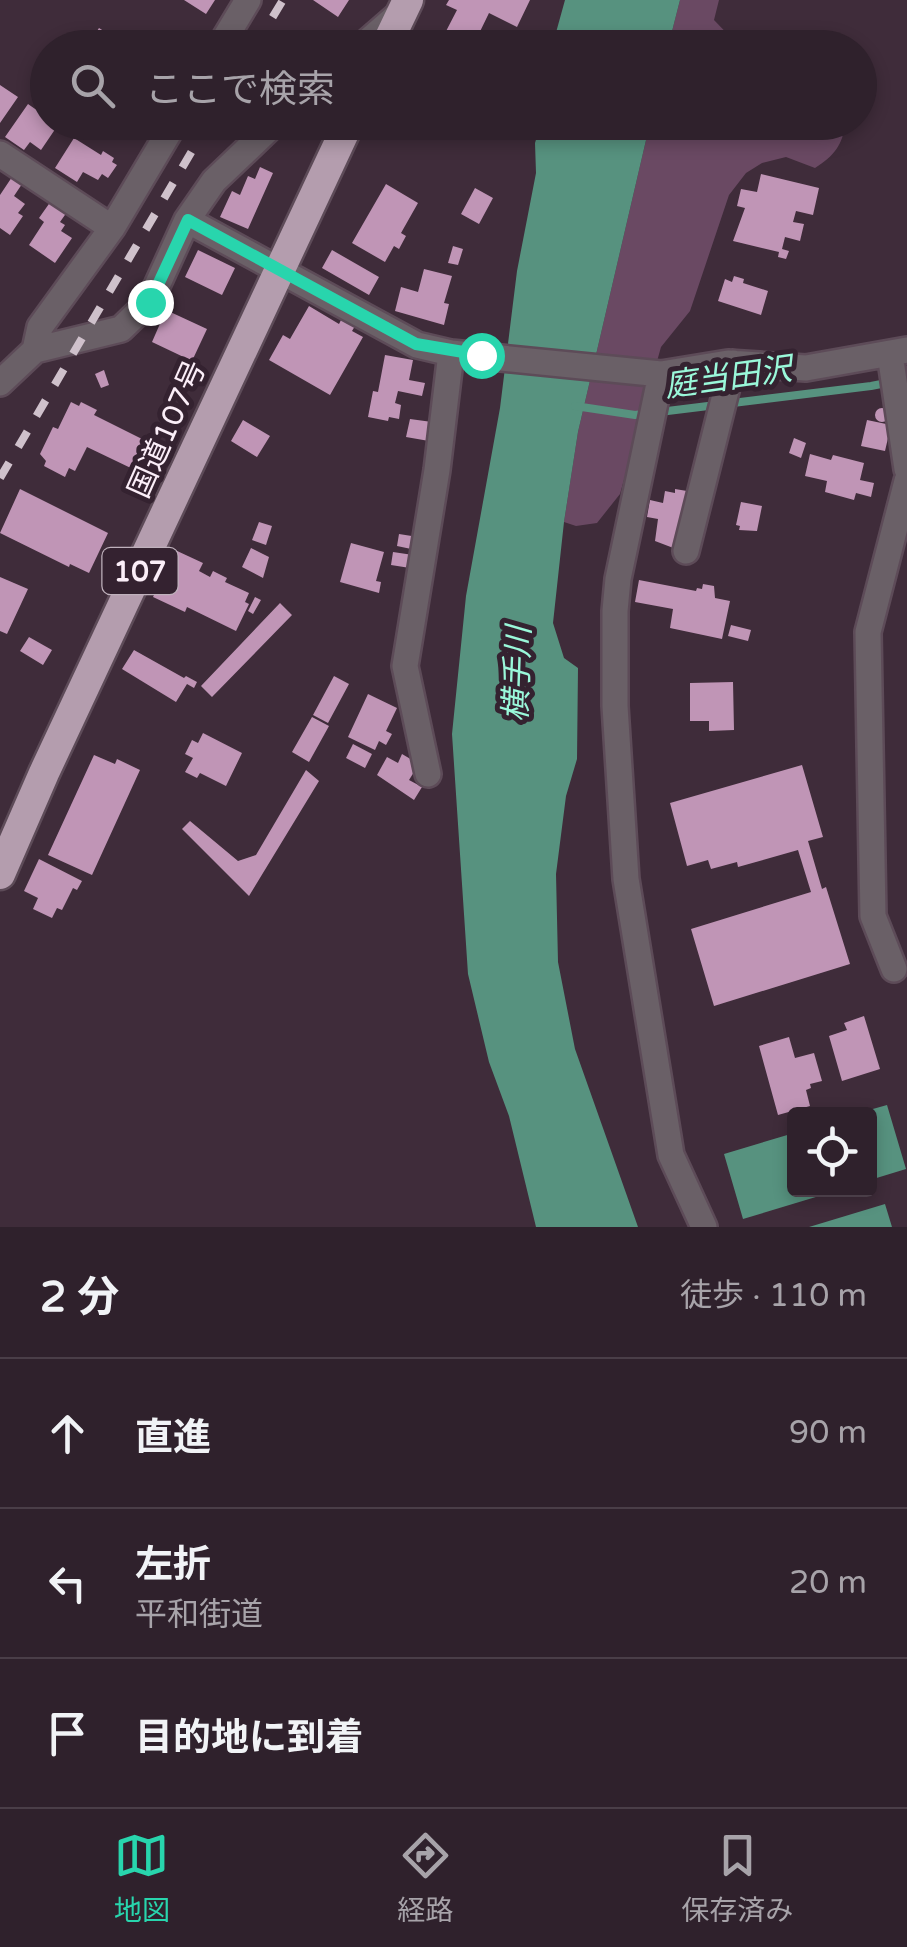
<!DOCTYPE html>
<html lang="ja">
<meta charset="utf-8">
<style>
:root{--surface:#2f212c;--page:#372934;--text:#f1f3f6;--muted:#a7a3a9;--line:#4a3e48;--accent:#28d5ad}
body{margin:0;font-family:"Varela Round","Noto Sans JP",sans-serif;background:var(--page);color:var(--text)}
.controls{position:absolute;right:30px;bottom:30px;display:grid;overflow:hidden;border-radius:10px;box-shadow:0 5px 15px #0003}
.controls button{width:90px;height:90px;display:grid;place-items:center;padding:0;border:0;border-bottom:2px solid var(--line);background:var(--surface);color:var(--text);font:50px sans-serif}
.stop{position:absolute;width:30px;height:30px;margin:-22px;border:8px solid #28d5ad;border-radius:50%;background:#fff}
.stop.end{background:#28d5ad;border-color:#fff;box-shadow:0 2px 10px #0008}
.list{margin:0;padding:0;list-style:none}
h2{display:flex;justify-content:space-between;align-items:center;height:130px;margin:0;padding:0 40px;font-size:42px}
h2 small{font-size:32px;font-weight:400;color:var(--muted)}
.list li{display:grid;grid-template-columns:65px 1fr auto;gap:30px;align-items:center;box-sizing:border-box;height:150px;padding:0 40px;border-top:2px solid var(--line)}
.list b{display:block;font-size:38px;white-space:nowrap}
.list p{margin:0;font-size:32px;white-space:nowrap;color:var(--muted)}
.list em{font-size:32px;font-style:normal;color:var(--muted)}
.icon{flex:none;width:55px;height:55px;fill:none;stroke:currentColor;stroke-width:2;stroke-linecap:round;stroke-linejoin:round}
.map{position:relative;flex:none;width:907px;height:1227px;overflow:hidden}
.search{position:absolute;background:var(--surface);box-shadow:0 5px 15px #0003;left:30px;right:30px;top:30px;height:110px;display:flex;align-items:center;gap:25px;box-sizing:border-box;padding:0 35px;border-radius:55px;color:var(--muted);font-size:38px}
.sheet{height:580px;background:var(--surface)}
nav{display:flex;justify-content:space-around;align-items:center;box-sizing:border-box;height:140px;border-top:2px solid var(--line);background:var(--surface);font-size:28px;color:var(--muted)}
nav a{display:grid;justify-items:center;gap:5px}
nav .on{color:var(--accent)}
.map>svg:first-child{display:block}
</style>
<div class="map">
<svg width="907" height="1227" viewBox="0 0 907 1227">
<rect width="100%" height="100%" fill="#3f2c3a"/>
<path fill="#6a4963" d="M 680,0 L 719,0 L 714,20 L 740,47 L 668,47 Z
M 650,123 L 845,123 C 843,145 834,156 815,168 L 786,157 L 762,163 L 746,173 L 729,195 L 690,311 L 661,347 L 620,494 L 597,523 L 576,526 L 564,522 L 578,432 Z"/>
<path fill="#57927f" d="M 565,0 L 680,0 L 668,47 L 552,47 Z
M 541,123 L 650,123 L 578,432 L 564,522 L 553,623 L 564,658 L 578,668 L 577,759 L 566,796 L 556,874 L 558,962 L 575,1049 L 638,1227 L 536,1227 L 509,1116 L 489,1062 L 468,974 L 452,734 L 466,596 L 500,408 L 517,271 L 536,173 L 535,143 Z
M 887,1105 L 906,1169 L 870,1180 L 870,1114 L 855,1114 Z
M 794,1133 L 794,1190 L 839,1190 L 743,1219 L 724,1154 Z
M 885,1204 L 892,1227 L 809,1227 Z"/>
<g fill="none" stroke-linecap="round" stroke-linejoin="round">
<path stroke="#57927f" stroke-width="8" d="M 575,406 L 635,415 L 871,386 L 907,379"/>
</g>
<path fill="#c095b6" d="M 184,0 L 215,0 L 206,14 Z
M 313,0 L 349,0 L 338,17 Z
M 449,0 L 530,0 L 517,27 L 489,13 L 472,48 L 464,48 L 443,37 L 457,10 L 446,5 Z
M 99,28 L 110,35 L 112,32 L 131,44 L 129,48 L 86,48 Z
M 287,32 L 307,44 L 305,48 L 278,48 Z
M 0,85 L 18,97 L 0,123 Z
M 28,104 L 48,118 L 48,122 L 58,125 L 41,150 L 30,142 L 24,150 L 5,137 Z
M 113,122 L 149,122 L 138,139 Z
M 74,138 L 101,155 L 103,151 L 114,158 L 112,162 L 117,165 L 108,178 L 102,174 L 98,180 L 83,172 L 77,182 L 55,168 Z
M 260,167 L 273,173 L 248,229 L 220,217 L 232,191 L 240,195 L 248,176 L 255,179 Z
M 761,174 L 819,188 L 813,215 L 796,211 L 793,222 L 804,224 L 800,241 L 785,237 L 782,249 L 789,251 L 786,259 L 778,257 L 779,252 L 733,241 L 745,208 L 737,206 L 741,189 L 757,192 Z
M 12,177 L 22,184 L 14,196 L 25,204 L 18,213 L 23,216 L 10,235 L 0,228 L 0,195 Z
M 386,184 L 418,203 L 401,233 L 406,236 L 399,249 L 394,246 L 385,262 L 352,243 Z
M 475,188 L 493,198 L 479,224 L 461,214 Z
M 51,201 L 67,212 L 60,222 L 65,225 L 61,231 L 72,238 L 55,263 L 29,245 L 44,222 L 39,218 Z
M 453,246 L 463,249 L 458,265 L 448,263 Z
M 198,250 L 235,268 L 222,295 L 185,277 Z
M 332,250 L 379,277 L 369,295 L 322,268 Z
M 424,269 L 452,276 L 444,303 L 449,304 L 444,325 L 395,311 L 401,287 L 418,292 Z
M 734,276 L 744,279 L 743,283 L 768,291 L 761,315 L 718,301 L 725,279 L 732,282 Z
M 309,306 L 339,324 L 342,318 L 355,326 L 352,331 L 363,337 L 330,395 L 269,360 L 283,335 L 290,339 Z
M 166,310 L 207,329 L 192,361 L 152,342 Z
M 385,355 L 413,360 L 409,380 L 425,383 L 422,396 L 398,391 L 395,403 L 401,405 L 399,419 L 389,417 L 388,421 L 368,417 L 373,391 L 378,392 Z
M 104,370 L 109,385 L 101,388 L 95,374 Z
M 71,402 L 79,406 L 81,402 L 97,410 L 94,415 L 150,443 L 137,471 L 87,447 L 75,471 L 69,468 L 65,477 L 44,466 L 46,461 L 40,454 L 53,427 L 58,429 Z
M875 415a7 7 0 1 1 14 0a7 7 0 1 1-14 0Z
M 410,419 L 432,422 L 429,441 L 406,437 Z
M 243,420 L 270,436 L 257,457 L 231,441 Z
M 867,420 L 891,425 L 885,451 L 861,446 Z
M 794,438 L 806,443 L 801,458 L 789,453 Z
M 810,454 L 831,460 L 833,455 L 864,463 L 860,480 L 874,483 L 871,497 L 856,493 L 854,500 L 825,492 L 827,481 L 805,476 Z
M 20,489 L 108,533 L 89,573 L 70,564 L 69,567 L 0,533 Z
M 675,489 L 687,491 L 676,549 L 655,541 L 658,519 L 647,517 L 650,500 L 663,503 L 665,491 L 675,493 Z
M 741,502 L 762,506 L 757,531 L 739,530 L 740,526 L 736,525 Z
M 259,522 L 272,526 L 266,545 L 252,540 Z
M 399,534 L 418,537 L 416,550 L 397,546 Z
M 351,543 L 384,552 L 376,581 L 381,582 L 379,593 L 340,582 Z
M 251,548 L 269,557 L 263,578 L 242,567 Z
M 175,550 L 203,563 L 199,571 L 210,577 L 213,571 L 227,578 L 225,582 L 249,593 L 245,602 L 249,604 L 236,631 L 187,607 L 185,612 L 153,597 Z
M 393,552 L 413,555 L 410,568 L 391,565 Z
M 0,577 L 28,589 L 7,634 L 0,631 Z
M 639,580 L 696,591 L 697,588 L 702,589 L 703,584 L 714,586 L 715,598 L 730,601 L 722,639 L 670,628 L 673,609 L 635,602 Z
M 255,597 L 261,600 L 253,614 L 248,611 Z
M 280,603 L 292,615 L 212,697 L 201,686 Z
M 731,625 L 751,630 L 748,641 L 728,636 Z
M 29,637 L 52,650 L 43,665 L 20,651 Z
M 134,650 L 184,678 L 186,676 L 197,682 L 194,688 L 187,684 L 176,702 L 122,669 Z
M 334,676 L 349,684 L 328,723 L 313,715 Z
M 733,682 L 734,730 L 709,731 L 709,721 L 690,721 L 690,683 Z
M 368,694 L 397,708 L 386,731 L 392,734 L 386,745 L 379,741 L 375,750 L 348,737 Z
M 312,717 L 329,726 L 309,762 L 292,752 Z
M 203,733 L 242,753 L 226,786 L 200,773 L 197,778 L 185,772 L 193,758 L 185,754 L 192,740 L 198,743 Z
M 353,744 L 372,754 L 365,768 L 346,758 Z
M 402,754 L 419,764 L 409,780 L 422,787 L 414,800 L 377,775 L 387,757 L 398,763 Z
M 94,755 L 115,764 L 117,759 L 140,770 L 92,875 L 48,855 Z
M 802,765 L 823,837 L 808,841 L 822,889 L 826,887 L 850,964 L 714,1006 L 691,929 L 811,892 L 798,850 L 738,867 L 737,862 L 711,869 L 708,860 L 687,866 L 670,803 Z
M 306,770 L 319,781 L 249,896 L 182,829 L 190,821 L 238,861 L 256,855 Z
M 39,859 L 82,881 L 77,890 L 73,888 L 62,910 L 57,908 L 52,918 L 33,909 L 38,898 L 24,891 Z
M 864,1016 L 880,1069 L 842,1081 L 829,1036 L 847,1030 L 844,1023 Z
M 789,1037 L 795,1058 L 814,1053 L 822,1081 L 810,1084 L 811,1088 L 806,1090 L 810,1106 L 778,1115 L 759,1046 Z"/>
<g fill="none" stroke-linecap="round" stroke-linejoin="round">
<g stroke="#5d4b58" stroke-width="30">
<path id="minor" d="M 219,48 L 248,0
M 360,48 L 398,15
M 0,154 L 112,228
M 187,220 L 417,345 L 451,353 L 661,374 L 728,363 L 806,368 L 907,350
M 35,350 L 40,327 L 112,228 L 175,122
M 890,354 L 907,469
M 661,374 L 618,579 L 615,611 L 615,706 L 626,879 L 671,1155 L 704,1227
M 0,383 L 35,350 L 121,329 L 150,301 L 187,220 L 214,181 L 276,122
M 686,551 L 733,363
M 428,774 L 405,666 L 437,470 L 451,353
M 894,969 L 873,916 L 868,632 L 907,481"/>
</g>
<g stroke="#5d4b58" stroke-width="35">
<path id="highway" d="M 385,48 L 408,0
M 0,874 L 44,773 L 349,122"/>
</g>
<use href="#minor" stroke="#6a6067" stroke-width="25"/>
<use href="#highway" stroke="#b49dae" stroke-width="30"/>
<path stroke="#cfc1cb" stroke-width="8" stroke-dasharray="18 18" stroke-linecap="butt" d="M 254,48 L 283,0
M 0,478 L 209,122"/>
</g>
<g fill="none" stroke-linecap="round" stroke-linejoin="round">
<path stroke="#28d5ad" stroke-width="12" d="M 150,302 L 188,220 L 416,344 L 481,355"/>
</g>
<g text-anchor="middle" stroke-width="10" stroke-linejoin="round" paint-order="stroke">
<rect fill="#342230" stroke="#bfb1bc" stroke-width="2.5" x="102.5" y="548" width="75" height="46" rx="8"/>
<g font-size="28" font-weight="bold" fill="#fbeef8">
<text x="140" y="581">107</text>
</g>
<g font-size="30" fill="#fbeef8" stroke="#342230">
<text transform="translate(167 429) rotate(-66)" y="10">国道107号</text>
</g>
<g font-size="32" font-style="italic" fill="#9af8da" stroke="#342230">
<text transform="translate(728 377) rotate(-8)" y="11">庭当田沢</text>
<text transform="translate(517 674) rotate(-88)" y="11">横手川</text>
</g>
</g>
</svg>
<div class="controls">
<button><svg class="icon" aria-label="locate" viewBox="0 0 24 24"><circle cx="12" cy="12" r="6"/><path d="M12 2v4M12 18v4M2 12h4M18 12h4"/></svg></button>
</div>
<div class="stop" style="left:481px;top:355px"></div>
<div class="stop end" style="left:150px;top:302px"></div>
<div class="search"><svg class="icon" aria-label="search" viewBox="0 0 24 24"><circle cx="10" cy="10" r="6"/><path d="M15 15l6 6"/></svg>ここで検索</div>
</div>
<section class="sheet">
<h2>2 分<small>徒歩 · 110 m</small></h2>
<ul class="list">
<li><svg class="icon" aria-label="ahead" viewBox="0 0 24 24"><path d="M12 20V5M6 11l6-6 6 6"/></svg><div><b>直進</b></div><em>90 m</em></li>
<li><svg class="icon" aria-label="left" viewBox="0 0 24 24"><path d="M17 20v-9H6M10 6l-5 5 5 5"/></svg><div><b>左折</b><p>平和街道</p></div><em>20 m</em></li>
<li><svg class="icon" aria-label="arrive" viewBox="0 0 24 24"><path d="M6 21V4h12l-3 4 3 4H6"/></svg><div><b>目的地に到着</b></div></li>
</ul>
</section>
<nav>
<a class="on"><svg class="icon" aria-label="map" viewBox="0 0 24 24"><path d="M3 6l6-2 6 2 6-2v14l-6 2-6-2-6 2zM9 4v14M15 6v14"/></svg>地図</a>
<a><svg class="icon" aria-label="directions" viewBox="0 0 24 24"><path d="M12 3l9 9-9 9-9-9zM9 14v-3h6M13 9l2 2-2 2"/></svg>経路</a>
<a><svg class="icon" aria-label="saved" viewBox="0 0 24 24"><path d="M7 4h10v16l-5-4-5 4z"/></svg>保存済み</a>
</nav>
